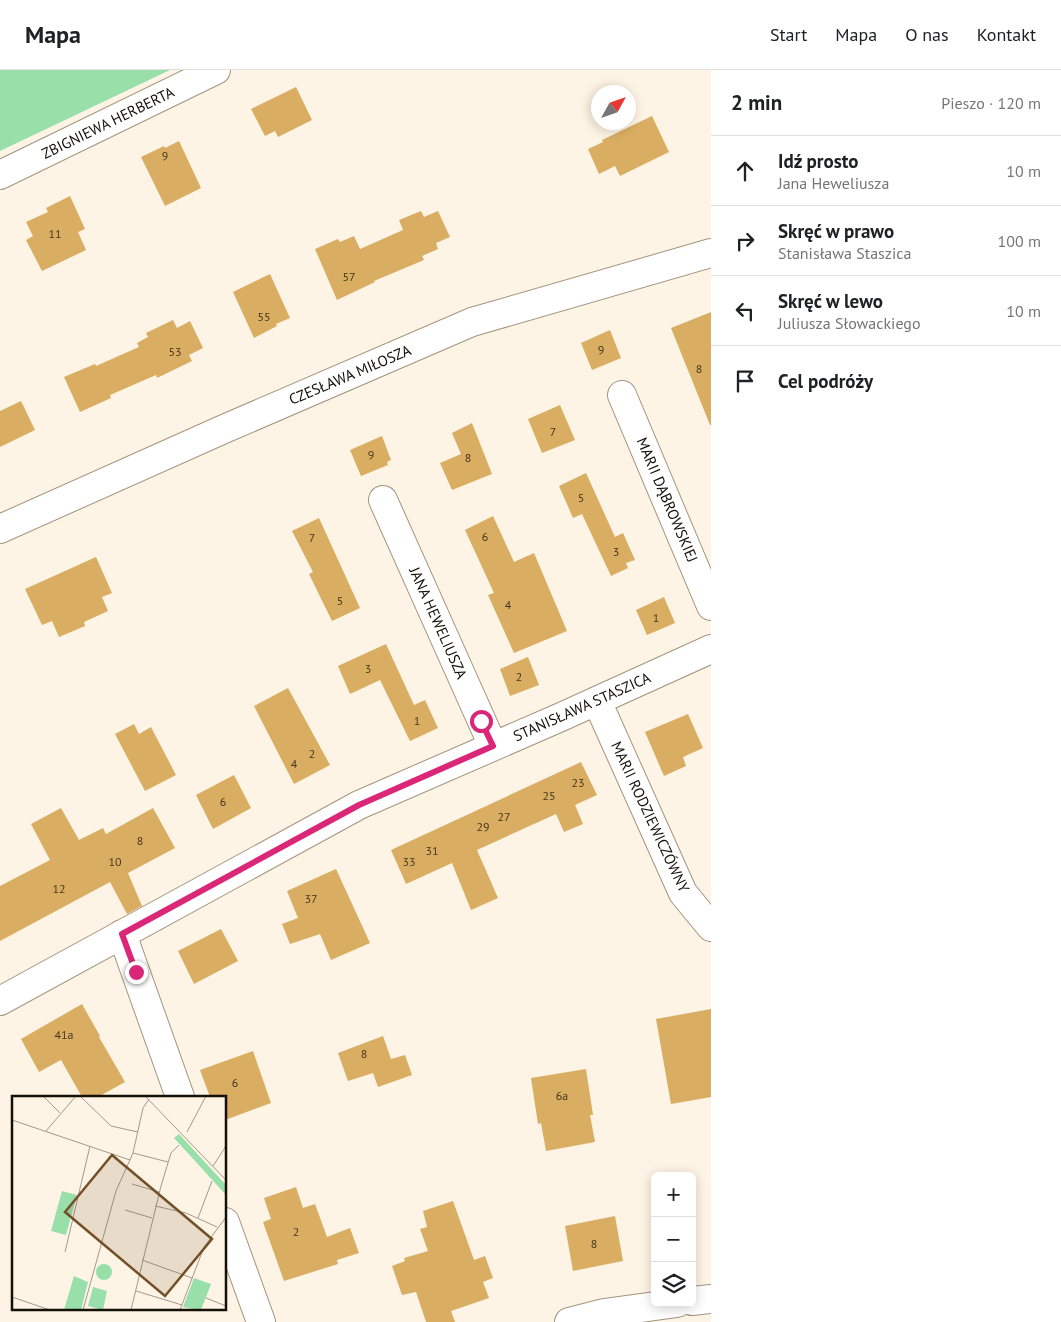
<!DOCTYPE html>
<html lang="pl">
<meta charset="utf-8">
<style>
:root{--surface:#fff;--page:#f6f6f6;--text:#202124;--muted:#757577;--line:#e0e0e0}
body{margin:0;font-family:"PT Sans",sans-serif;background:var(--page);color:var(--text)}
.controls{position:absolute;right:15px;bottom:15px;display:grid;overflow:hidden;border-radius:8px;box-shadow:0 2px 12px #0003}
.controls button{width:45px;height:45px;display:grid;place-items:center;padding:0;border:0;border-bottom:1px solid var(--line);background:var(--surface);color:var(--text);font:25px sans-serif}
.compass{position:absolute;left:591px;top:15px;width:45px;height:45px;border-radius:50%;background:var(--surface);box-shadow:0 2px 12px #0003;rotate:50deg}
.stop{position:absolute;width:15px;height:15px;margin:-11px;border:4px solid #db2777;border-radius:50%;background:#fff}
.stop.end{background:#db2777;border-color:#fff;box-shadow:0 1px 5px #0008}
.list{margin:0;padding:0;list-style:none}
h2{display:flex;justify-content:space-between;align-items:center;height:65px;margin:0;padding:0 20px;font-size:21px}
h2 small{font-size:16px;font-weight:400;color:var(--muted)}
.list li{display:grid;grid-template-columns:32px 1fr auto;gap:15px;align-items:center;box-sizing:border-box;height:70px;padding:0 20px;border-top:1px solid var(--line)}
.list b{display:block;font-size:19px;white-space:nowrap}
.list p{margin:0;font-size:16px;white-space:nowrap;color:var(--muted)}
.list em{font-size:16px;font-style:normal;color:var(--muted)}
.icon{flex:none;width:28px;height:28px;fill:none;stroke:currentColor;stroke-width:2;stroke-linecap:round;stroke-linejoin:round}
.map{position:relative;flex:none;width:711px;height:1252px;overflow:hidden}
header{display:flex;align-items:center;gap:30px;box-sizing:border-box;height:70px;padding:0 25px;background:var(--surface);border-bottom:1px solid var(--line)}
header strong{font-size:24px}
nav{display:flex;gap:28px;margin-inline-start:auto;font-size:18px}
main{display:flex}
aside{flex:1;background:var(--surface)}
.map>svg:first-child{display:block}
</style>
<header>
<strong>Mapa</strong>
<nav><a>Start</a><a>Mapa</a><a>O nas</a><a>Kontakt</a></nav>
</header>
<main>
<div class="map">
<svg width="711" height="1252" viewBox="0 0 711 1252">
<rect width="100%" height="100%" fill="#fef4e5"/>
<path fill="#99dfaa" d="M 0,0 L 170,0 L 0,81 Z"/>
<path fill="#d9ad62" d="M 296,17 L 312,50 L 278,67 L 275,61 L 265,66 L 251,39 Z
M 652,46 L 669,82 L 620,106 L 615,96 L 599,104 L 588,79 L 603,72 L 602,70 Z
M 179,71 L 201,118 L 165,136 L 141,87 L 164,76 L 165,78 Z
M 70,126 L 85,159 L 78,162 L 86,180 L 42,201 L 26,170 L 33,166 L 26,152 L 48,142 L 46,138 Z
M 421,141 L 424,147 L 438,141 L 450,167 L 436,173 L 438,179 L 422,186 L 424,190 L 374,211 L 375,212 L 337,230 L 315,179 L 338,169 L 340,172 L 354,166 L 360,179 L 403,160 L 399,150 Z
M 270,204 L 290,248 L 276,254 L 277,256 L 254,268 L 233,222 Z
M 711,242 L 711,355 L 710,355 L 671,258 Z
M 173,250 L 177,258 L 190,251 L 203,278 L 189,285 L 192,291 L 157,308 L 156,305 L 110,325 L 111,328 L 80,342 L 64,307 L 95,294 L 96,296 L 139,277 L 137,273 L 148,267 L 146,263 Z
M 610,260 L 621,288 L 592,300 L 581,273 Z
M 21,331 L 35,360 L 0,377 L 0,341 Z
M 560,335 L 575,370 L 542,383 L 528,349 Z
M 472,353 L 492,404 L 452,420 L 440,393 L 461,384 L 452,363 Z
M 382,366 L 391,390 L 387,392 L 388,395 L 361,406 L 350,380 Z
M 586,403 L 615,467 L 623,463 L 635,490 L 626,493 L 628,498 L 611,506 L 582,444 L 573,448 L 559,416 Z
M 493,446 L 514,492 L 534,483 L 567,561 L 514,583 L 488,525 L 494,523 L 465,460 Z
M 319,448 L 360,538 L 332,551 L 309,504 L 313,502 L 292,461 Z
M 96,487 L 112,523 L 102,527 L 108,541 L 84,552 L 85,556 L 59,567 L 52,551 L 42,555 L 25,519 Z
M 664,527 L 675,553 L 647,565 L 636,540 Z
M 386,574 L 414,635 L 425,630 L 438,658 L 410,671 L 380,610 L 350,624 L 338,596 Z
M 528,587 L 539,615 L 510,626 L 500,599 Z
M 288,618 L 330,695 L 294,714 L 254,636 Z
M 688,644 L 703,678 L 683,687 L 686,696 L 664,706 L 645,662 Z
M 134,654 L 139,664 L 151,657 L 176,705 L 145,721 L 115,664 Z
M 581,692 L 597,725 L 575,735 L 583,754 L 564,762 L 556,744 L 477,780 L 498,828 L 471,840 L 452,793 L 406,814 L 391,780 Z
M 234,705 L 251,738 L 213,759 L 196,725 Z
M 61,738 L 79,770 L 103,758 L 106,764 L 153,738 L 175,778 L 128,803 L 142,836 L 127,844 L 110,812 L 0,871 L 0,816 L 50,790 L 31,754 Z
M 336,799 L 370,873 L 331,890 L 320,864 L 290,874 L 282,854 L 298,848 L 287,821 Z
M 221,859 L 238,891 L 194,914 L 178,881 Z
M 82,934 L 100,966 L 99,967 L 125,1012 L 98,1027 L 82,1027 L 61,990 L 39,1002 L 21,969 Z
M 711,939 L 711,1027 L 671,1034 L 656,949 Z
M 383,966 L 391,989 L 405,985 L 412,1005 L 378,1017 L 373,1003 L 348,1011 L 338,983 Z
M 253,981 L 271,1033 L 225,1050 L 225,1027 L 210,1027 L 200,1000 Z
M 586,999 L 593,1045 L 590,1045 L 595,1072 L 546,1081 L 541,1053 L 538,1054 L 531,1008 Z
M 296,1117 L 303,1138 L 315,1134 L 327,1167 L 350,1158 L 359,1183 L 337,1190 L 338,1194 L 284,1211 L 263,1152 L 271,1149 L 264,1128 Z
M 453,1131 L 474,1190 L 485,1186 L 493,1208 L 483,1212 L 489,1228 L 451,1241 L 455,1252 L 426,1252 L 416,1222 L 402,1225 L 392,1196 L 405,1191 L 404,1188 L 428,1181 L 420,1159 L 427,1157 L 423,1141 Z
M 615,1146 L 623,1191 L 573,1201 L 565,1156 Z"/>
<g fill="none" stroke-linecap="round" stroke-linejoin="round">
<g stroke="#a3947d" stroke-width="30">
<path id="minor" d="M 0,105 L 216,0
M 622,325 L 711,536
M 383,430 L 493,676
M 0,459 L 224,359 L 472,252 L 711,183
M 597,631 L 683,823 L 711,857
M 122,864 L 180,1027
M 0,931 L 359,735 L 561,647 L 711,579
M 225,1152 L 261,1252
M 692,1231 L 711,1229
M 569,1252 L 604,1243 L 677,1233"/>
</g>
<use href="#minor" stroke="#fff" stroke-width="28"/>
</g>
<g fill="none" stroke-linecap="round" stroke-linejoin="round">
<path stroke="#db2777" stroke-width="6" d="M 136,902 L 122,864 L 359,735 L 493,676 L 481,651"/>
</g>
<g text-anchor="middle" stroke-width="4.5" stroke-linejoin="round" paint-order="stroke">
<g font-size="12" fill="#46371e">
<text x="165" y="90">9</text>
<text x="55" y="168">11</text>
<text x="349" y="211">57</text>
<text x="264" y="251">55</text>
<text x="601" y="284">9</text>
<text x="175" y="286">53</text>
<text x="699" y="303">8</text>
<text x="553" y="366">7</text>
<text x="371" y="389">9</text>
<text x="468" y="392">8</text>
<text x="581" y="432">5</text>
<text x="485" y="471">6</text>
<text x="312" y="472">7</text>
<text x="616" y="486">3</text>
<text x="340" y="535">5</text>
<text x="508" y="539">4</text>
<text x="656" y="552">1</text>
<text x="368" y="603">3</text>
<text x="519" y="611">2</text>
<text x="417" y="655">1</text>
<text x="312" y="688">2</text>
<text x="294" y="698">4</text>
<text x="578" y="717">23</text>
<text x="549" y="730">25</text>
<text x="223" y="736">6</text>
<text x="504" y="751">27</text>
<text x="483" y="761">29</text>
<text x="140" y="775">8</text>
<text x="432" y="785">31</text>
<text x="115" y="796">10</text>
<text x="409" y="796">33</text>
<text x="59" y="823">12</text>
<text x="311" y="833">37</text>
<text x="64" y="969">41a</text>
<text x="364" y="988">8</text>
<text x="235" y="1017">6</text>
<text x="562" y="1030">6a</text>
<text x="296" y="1166">2</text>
<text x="594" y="1178">8</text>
</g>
<g font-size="15" fill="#151007" stroke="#fff">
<text transform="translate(108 53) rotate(-26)" y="5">ZBIGNIEWA HERBERTA</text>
<text transform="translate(350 305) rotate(-23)" y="5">CZESŁAWA MIŁOSZA</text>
<text transform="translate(667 430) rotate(67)" y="5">MARII DĄBROWSKIEJ</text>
<text transform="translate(438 553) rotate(66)" y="5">JANA HEWELIUSZA</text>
<text transform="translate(582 637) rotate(-24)" y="5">STANISŁAWA STASZICA</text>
<text transform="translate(650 747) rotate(65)" y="5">MARII RODZIEWICZÓWNY</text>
</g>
</g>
<g transform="translate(12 1026)">
<rect width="214" height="214" fill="#fef4e5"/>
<path d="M 167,38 L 214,89 L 214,99 L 162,42 ZM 50,95 L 65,99 L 54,139 L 39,135 ZM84 176a8 8 0 1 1 16 0a8 8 0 1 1-16 0ZM 62,180 L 76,186 L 69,214 L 52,214 ZM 182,182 L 199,188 L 189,214 L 171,211 ZM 81,191 L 95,195 L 91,214 L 76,210 Z" fill="#99dfaa"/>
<path fill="none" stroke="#a1998c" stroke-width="1" d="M 31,0 L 48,17M 68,0 L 99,30 L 126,36M 133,0 L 214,84M 137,3 L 131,12 L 121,57 L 156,66M 0,24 L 118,64M 34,35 L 64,0M 175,36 L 194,0M 201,70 L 214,50M 120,88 L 147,96M 143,110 L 174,117 L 205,131M 113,114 L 140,122M 186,122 L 200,85M 53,156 L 78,50M 130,164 L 180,182M 124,195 L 170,209M 0,201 L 38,214M 194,202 L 214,210M 71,214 L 104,95 L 121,57M 119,214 L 149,90 L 159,57 L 167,49M 168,214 L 192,151 L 214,121"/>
<path fill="#725028" fill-opacity="0.15" stroke="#725028" stroke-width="2.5" d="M 100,59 L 200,143 L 153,200 L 53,116 Z"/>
<rect width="214" height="214" fill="none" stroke="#151007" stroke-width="2.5"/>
</g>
</svg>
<div class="controls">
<button>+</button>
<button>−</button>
<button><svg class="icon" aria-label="layers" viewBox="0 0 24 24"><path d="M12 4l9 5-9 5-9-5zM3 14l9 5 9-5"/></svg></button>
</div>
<svg class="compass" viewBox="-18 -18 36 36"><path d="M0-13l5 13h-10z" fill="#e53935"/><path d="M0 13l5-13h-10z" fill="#757577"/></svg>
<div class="stop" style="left:481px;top:651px"></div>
<div class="stop end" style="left:136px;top:902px"></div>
</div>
<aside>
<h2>2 min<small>Pieszo · 120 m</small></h2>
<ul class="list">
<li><svg class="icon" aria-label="ahead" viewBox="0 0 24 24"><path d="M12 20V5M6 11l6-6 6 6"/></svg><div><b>Idź prosto</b><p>Jana Heweliusza</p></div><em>10 m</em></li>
<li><svg class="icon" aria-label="right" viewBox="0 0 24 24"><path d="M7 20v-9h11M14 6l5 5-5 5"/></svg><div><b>Skręć w prawo</b><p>Stanisława Staszica</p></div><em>100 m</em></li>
<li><svg class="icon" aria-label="left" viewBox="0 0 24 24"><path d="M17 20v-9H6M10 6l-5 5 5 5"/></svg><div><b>Skręć w lewo</b><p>Juliusza Słowackiego</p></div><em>10 m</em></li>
<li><svg class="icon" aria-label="arrive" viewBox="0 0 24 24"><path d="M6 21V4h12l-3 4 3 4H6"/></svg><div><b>Cel podróży</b></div></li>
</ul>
</aside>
</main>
